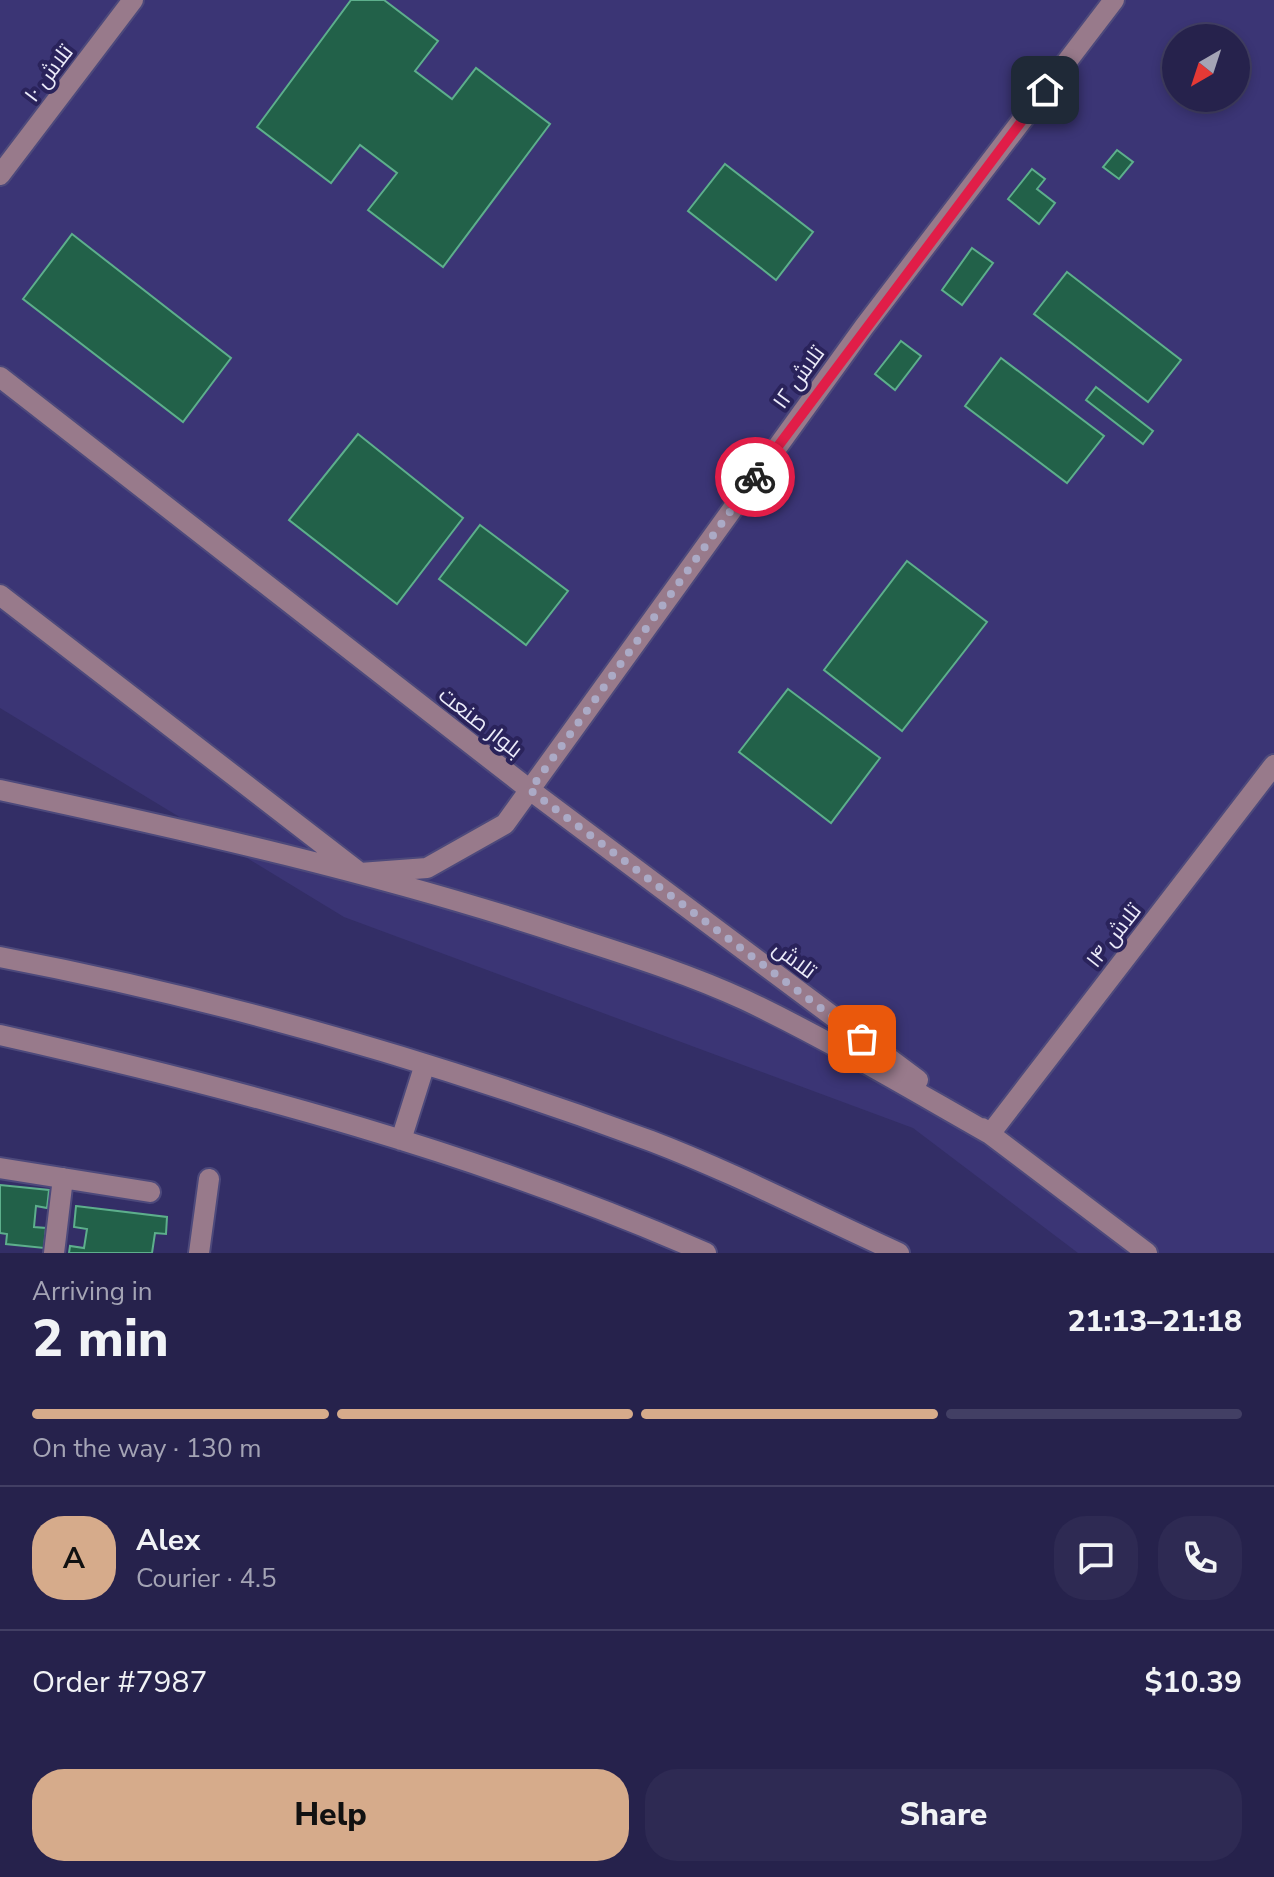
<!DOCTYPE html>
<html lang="en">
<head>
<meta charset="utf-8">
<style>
	:root { --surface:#26224c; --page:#2e2a53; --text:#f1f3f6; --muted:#a4a4b5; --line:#423f64; --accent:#d6ab8b }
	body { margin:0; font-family:"Nunito Sans",Cairo,sans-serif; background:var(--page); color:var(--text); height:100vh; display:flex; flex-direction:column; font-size:30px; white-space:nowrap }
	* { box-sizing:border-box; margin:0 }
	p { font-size:26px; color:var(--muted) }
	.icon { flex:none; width:44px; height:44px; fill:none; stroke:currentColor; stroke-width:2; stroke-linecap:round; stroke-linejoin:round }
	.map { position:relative; height:1253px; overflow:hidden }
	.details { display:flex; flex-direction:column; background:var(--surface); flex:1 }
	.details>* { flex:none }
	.needle { width:52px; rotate:219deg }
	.fabs { position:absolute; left:1162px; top:24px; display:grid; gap:16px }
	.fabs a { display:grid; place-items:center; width:88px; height:88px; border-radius:50%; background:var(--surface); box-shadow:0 4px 12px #0003,0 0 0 2px var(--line); font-size:40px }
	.pin { position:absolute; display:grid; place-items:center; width:68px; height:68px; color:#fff; margin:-34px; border-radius:16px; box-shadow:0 4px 12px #0006 }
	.courier { position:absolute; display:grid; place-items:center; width:80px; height:80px; margin:-40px; border:6px solid #e11d48; border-radius:50%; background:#fff; color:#222; box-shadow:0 2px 10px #0007 }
	.head em { font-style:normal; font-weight:800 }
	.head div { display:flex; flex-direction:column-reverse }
	.head { display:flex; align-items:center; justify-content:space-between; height:136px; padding:0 32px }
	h1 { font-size:52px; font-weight:800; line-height:60px }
	.bar { display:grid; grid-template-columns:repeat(4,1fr); gap:12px 8px; align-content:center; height:96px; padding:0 32px }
	.bar i { height:10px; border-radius:6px; background:var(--line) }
	.bar .current { background:var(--accent) }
	.bar p { grid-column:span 4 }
	.line { display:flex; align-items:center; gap:20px; padding:0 32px; border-top:2px solid var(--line) }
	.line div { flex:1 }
	.round { display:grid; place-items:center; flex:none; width:84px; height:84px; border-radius:32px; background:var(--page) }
	.primary-button { display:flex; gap:16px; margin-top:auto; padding:16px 32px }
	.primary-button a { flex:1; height:92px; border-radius:32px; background:var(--accent); color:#111; font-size:32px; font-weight:800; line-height:92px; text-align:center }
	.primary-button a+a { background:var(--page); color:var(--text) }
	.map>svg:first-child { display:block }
	.built { fill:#3b3575; fill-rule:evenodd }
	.building { fill:#226149; stroke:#5daf8c; stroke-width:2 }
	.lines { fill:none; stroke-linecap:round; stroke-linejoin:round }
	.minor-casing { stroke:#4d497b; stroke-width:24 }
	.minor { stroke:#987a8b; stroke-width:20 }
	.done { stroke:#abaac6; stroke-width:8; stroke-dasharray:0 14.4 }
	.route { stroke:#e11d48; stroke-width:10 }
	.labels { text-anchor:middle; stroke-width:8; stroke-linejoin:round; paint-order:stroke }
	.street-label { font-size:22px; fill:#ececfa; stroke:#2a235b }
</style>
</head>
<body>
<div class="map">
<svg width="1274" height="1253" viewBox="0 0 1274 1253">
	<rect width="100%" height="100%" fill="#332e66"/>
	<path class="built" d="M0,0H1274V1253H1078L913,1128L344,917L0,708ZM1176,38H1236V98H1176Z"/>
	<path class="building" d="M351,0H384L438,41L415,71L452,99L476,68L550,124L443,267L368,210L397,173L360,145L331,183L257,127Z
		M1117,150L1133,162L1119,179L1103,167Z
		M725,164L813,232L776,280L688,211Z
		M1032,169L1045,179L1037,189L1055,203L1039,224L1008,199Z
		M72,234L231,358L183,422L23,299Z
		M972,248L993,263L962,305L942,290Z
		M1067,272L1181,360L1148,402L1034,314Z
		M901,341L921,356L895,390L875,374Z
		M1001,358L1104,436L1067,483L965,406Z
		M1096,387L1153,431L1143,444L1086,400Z
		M358,434L463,518L397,604L289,520Z
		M480,525L568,591L526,645L439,579Z
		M907,561L987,622L902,731L824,670Z
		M788,689L880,758L831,823L739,752Z
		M0,1185L49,1190L47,1208L36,1206L34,1227L46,1228L44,1248L6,1244L7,1234L0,1233Z
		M76,1206L167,1217L166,1234L155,1233L152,1253H69L70,1246L84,1248L87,1229L74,1227Z"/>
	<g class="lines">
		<defs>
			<path id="minor" d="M0,175L133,0
				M0,377L530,790L918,1080
				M0,595L360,873L427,868L505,824L864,327L1114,0
				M0,790C191,831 383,874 569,936C628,955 689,974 745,1000C829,1040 909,1088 990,1134L1274,765
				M0,957C221,999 440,1063 651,1141C735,1173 817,1216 899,1253
				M0,1035C240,1089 480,1153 706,1253
				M982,1128L1147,1253
				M401,1140L425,1064
				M0,1168L150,1192
				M54,1253L63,1178
				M199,1253L209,1179"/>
		</defs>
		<use href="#minor" class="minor-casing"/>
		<use href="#minor" class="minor"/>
	</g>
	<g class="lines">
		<path class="done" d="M755,477L530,790L862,1039"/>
		<path class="route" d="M755,477L1045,90"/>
	</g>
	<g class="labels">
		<g class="street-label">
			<text transform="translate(48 73) rotate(-53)" y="8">تلاش ۱۰</text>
			<text transform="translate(798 377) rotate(-54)" y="8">تلاش ۱۲</text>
			<text transform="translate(481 722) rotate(38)" y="8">بلوار صنعت</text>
			<text transform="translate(1113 935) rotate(-52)" y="8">تلاش ۱۴</text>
			<text transform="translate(795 959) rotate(37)" y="8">تلاش</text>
		</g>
	</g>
</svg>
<div class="fabs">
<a><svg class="needle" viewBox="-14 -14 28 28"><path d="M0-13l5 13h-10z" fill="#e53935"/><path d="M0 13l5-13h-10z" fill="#a4a4b5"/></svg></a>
</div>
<div class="pin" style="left:862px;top:1039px;background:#ea580c"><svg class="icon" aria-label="bag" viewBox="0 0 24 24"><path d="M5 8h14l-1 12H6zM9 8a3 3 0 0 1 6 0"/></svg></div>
<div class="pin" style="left:1045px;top:90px;background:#1f2937"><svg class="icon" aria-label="home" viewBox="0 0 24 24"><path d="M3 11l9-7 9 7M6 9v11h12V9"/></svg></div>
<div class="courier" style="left:755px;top:477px"><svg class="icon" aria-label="bike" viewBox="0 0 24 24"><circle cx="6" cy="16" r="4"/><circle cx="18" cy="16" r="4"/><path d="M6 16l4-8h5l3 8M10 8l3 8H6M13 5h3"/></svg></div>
</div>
<section class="details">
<div class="head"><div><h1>2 min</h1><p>Arriving in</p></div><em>21:13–21:18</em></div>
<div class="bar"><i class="current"></i><i class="current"></i><i class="current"></i><i></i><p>On the way · 130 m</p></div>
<div class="line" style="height:144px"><b class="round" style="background:var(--accent);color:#111">A</b><div><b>Alex</b><p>Courier · 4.5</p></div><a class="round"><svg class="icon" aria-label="chat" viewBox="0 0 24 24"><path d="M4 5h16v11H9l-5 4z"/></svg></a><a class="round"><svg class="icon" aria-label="phone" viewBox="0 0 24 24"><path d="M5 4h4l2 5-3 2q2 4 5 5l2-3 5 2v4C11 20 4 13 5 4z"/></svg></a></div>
<div class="line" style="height:104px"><div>Order #7987</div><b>$10.39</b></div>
<div class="primary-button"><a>Help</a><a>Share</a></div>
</section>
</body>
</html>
